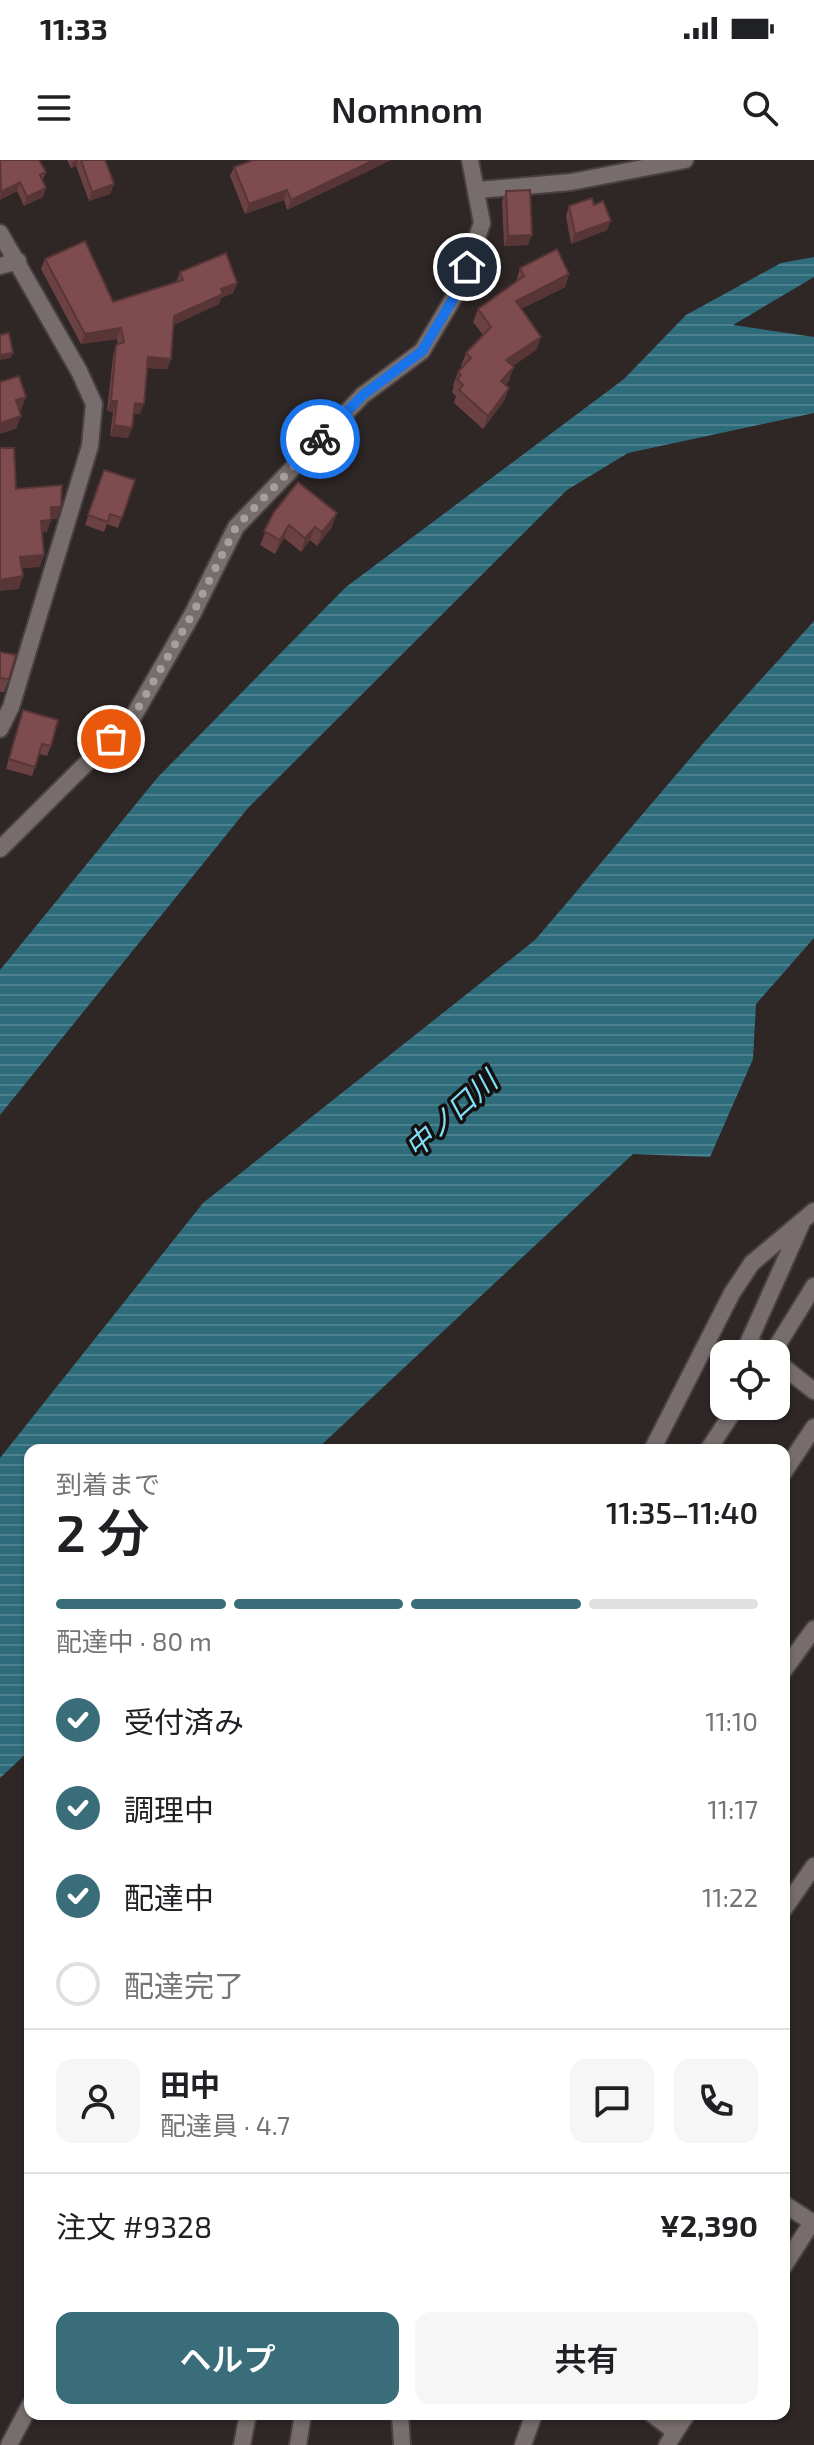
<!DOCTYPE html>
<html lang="ja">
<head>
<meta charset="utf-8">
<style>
	:root { --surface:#fff; --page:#f6f6f6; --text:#202124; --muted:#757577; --line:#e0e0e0; --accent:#396d7a }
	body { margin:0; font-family:"Exo 2","Noto Sans JP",sans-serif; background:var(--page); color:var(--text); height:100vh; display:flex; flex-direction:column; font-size:30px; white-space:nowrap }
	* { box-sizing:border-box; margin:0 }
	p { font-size:26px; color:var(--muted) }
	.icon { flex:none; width:44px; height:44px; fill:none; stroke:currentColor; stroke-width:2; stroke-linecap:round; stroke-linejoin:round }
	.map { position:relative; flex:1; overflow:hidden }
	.side { position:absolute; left:24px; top:1284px; width:766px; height:976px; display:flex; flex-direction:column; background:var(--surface); border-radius:16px; box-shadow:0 2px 6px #0004 }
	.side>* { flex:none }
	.controls { position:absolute; left:710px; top:1180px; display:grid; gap:16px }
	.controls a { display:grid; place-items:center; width:80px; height:80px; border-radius:16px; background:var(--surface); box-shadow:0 2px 6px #0004; font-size:40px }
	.pin { position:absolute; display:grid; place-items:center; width:68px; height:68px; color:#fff; margin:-34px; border:4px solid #fff; border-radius:50%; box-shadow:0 2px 8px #0007 }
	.courier { position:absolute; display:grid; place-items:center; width:80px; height:80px; margin:-40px; border:6px solid #1a73e8; border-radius:50%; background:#fff; color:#222; box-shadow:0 2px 10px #0007 }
	.headline em { font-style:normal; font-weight:600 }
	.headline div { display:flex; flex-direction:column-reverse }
	.headline { display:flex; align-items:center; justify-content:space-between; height:136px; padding:0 32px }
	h1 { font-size:52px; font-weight:600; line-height:60px }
	.bar { display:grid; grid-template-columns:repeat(4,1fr); gap:12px 8px; align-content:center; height:96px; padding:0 32px }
	.bar i { height:10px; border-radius:6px; background:var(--line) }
	.bar .selected { background:var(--accent) }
	.bar p { grid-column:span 4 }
	.line { display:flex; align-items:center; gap:20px; padding:0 32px; border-top:2px solid var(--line) }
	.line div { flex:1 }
	.round { display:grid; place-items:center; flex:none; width:84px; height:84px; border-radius:16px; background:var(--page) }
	ol { padding:0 32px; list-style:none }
	li { display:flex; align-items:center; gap:24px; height:88px }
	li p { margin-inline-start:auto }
	li .icon { padding:8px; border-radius:50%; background:var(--accent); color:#fff; stroke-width:4 }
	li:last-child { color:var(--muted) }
	li i { width:44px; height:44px; border:4px solid var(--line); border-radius:50% }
	.cta { display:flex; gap:16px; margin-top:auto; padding:16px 32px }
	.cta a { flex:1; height:92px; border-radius:16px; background:var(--accent); color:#fff; font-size:32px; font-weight:600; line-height:92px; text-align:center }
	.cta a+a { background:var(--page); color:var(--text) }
	.status { display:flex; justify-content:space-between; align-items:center; height:56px; padding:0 40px; background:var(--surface); direction:ltr }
	.status svg { height:22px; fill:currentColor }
	header { display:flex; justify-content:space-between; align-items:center; height:104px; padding:0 32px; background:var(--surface); font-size:36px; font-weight:600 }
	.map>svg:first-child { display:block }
	.water { fill:url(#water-rules) }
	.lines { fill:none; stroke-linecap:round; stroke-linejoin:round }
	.street-casing { stroke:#494141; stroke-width:20 }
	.street { stroke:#776d6d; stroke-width:16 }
	.wall { fill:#6c4143 }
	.shaded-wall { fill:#583537 }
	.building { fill:#7e4c4e; stroke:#583537; stroke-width:2 }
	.done { stroke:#a69f9f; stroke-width:8; stroke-dasharray:0 14.4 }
	.route { stroke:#1a73e8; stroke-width:10 }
	.labels { text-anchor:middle; stroke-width:7; stroke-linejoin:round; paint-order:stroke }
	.water-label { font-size:28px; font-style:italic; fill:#80e0f9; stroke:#141010 }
</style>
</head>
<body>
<div class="status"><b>11:33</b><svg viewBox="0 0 49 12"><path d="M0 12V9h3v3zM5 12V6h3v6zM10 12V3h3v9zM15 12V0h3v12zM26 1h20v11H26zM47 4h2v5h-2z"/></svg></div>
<header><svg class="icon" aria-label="menu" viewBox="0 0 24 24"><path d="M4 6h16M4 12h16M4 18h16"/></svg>Nomnom<svg class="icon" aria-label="search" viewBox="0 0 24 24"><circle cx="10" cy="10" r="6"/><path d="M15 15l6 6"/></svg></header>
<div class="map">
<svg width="814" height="2285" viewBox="0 0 814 2285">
	<defs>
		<pattern id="water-rules" width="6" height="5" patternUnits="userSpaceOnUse" patternTransform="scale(2)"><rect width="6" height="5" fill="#2f6c7b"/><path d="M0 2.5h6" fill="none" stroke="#4d818d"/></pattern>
	</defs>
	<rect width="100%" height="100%" fill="#2f2626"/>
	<path class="water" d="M814,97V117L733,165L814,177V253L628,293L567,330L248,648L0,955V810L158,617L346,427L624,219L686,155L781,103Z
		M814,461V778L756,844L753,899L710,997L633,994L316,1290H30V1590L0,1618V1298L203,1043L535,780L705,581Z"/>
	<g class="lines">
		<defs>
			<path id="street" d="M478,30L571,22L685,0
				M0,73L79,211L94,244L90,286L11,547L0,569
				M0,106L18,101
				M0,689L133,557L193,453L236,367L363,235L422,191L459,129L482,63L470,0
				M766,1194L749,1181L801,1065
				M772,1194L814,1126
				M776,1201L814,1231
				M652,1290L732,1133L752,1103L814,1051
				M708,1290L737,1246
				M784,1312L814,1267
				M784,1510L814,1469
				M784,1749L814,1706
				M784,2044L812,2062L784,2106
				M400,2254L402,2285
				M652,2254L675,2272
				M9,2285L30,2245
				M242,2285L248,2254
				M298,2285L303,2254
				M523,2285L534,2254
				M667,2285L687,2254"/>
		</defs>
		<use href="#street" class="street-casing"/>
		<use href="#street" class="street"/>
	</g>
	<path class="wall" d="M0,0L46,12L42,21L46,28L43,37L24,46L17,31L0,40Z
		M67,0H105L114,24L110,34L89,41L76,6L71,8Z
		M253,0H391L287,50L284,40L245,54L230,16L234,7Z
		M506,31L528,85L504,86L502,41Z
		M594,45L607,70L571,84L566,56L569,46Z
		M45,99L113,142L176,123L180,112L237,123L233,133L221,138L219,144L173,165L171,199L167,209L147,208L140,254H134L128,278L110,276L113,252L107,251L113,196L116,185H118L117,179L81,184L41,109Z
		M520,108L569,114L565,127L521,149L541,177L536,190L512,206L509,221L505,225L509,228L504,241L483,269L454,243L456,236L452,232L454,226L453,225L458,212L462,207L461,206L466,193L483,175L473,162L478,149L516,122Z
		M104,310L135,320L118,368L107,364L104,372L85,365Z
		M274,352L332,367L317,386L310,380L301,392L284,378L275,394L260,385Z
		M0,492L9,519L4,532H0Z
		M23,550L51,586L47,596L39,594L32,616L6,609Z"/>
	<path class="shaded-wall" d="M74,0H78L76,6L71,8Z
		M374,0H391L287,50L291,40Z
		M20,22L17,31L0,40L1,32Z
		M114,24L110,34L89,41L92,32Z
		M46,28L43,37L24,46L27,37Z
		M287,30L284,40L245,54L249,44Z
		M611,61L607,70L571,84L575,74Z
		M532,75L528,85L504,86L508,76Z
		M569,114L565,127L511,154L516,141Z
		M237,123L233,133L221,138L219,144L170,167L174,156L221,129Z
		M121,168L117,179L81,184L85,174Z
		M541,177L536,190L502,214L506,200Z
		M13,193L11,198L0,200V195Z
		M148,197L171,199L167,209L144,208Z
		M514,207L509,221L496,234L501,221Z
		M509,228L504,241L483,269L488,256Z
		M26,237L21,250L11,253L16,240Z
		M111,241H117L113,252L107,251Z
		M135,243L144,244L140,254H131Z
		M21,256L16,269L0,274V263Z
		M114,265L132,268L128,278L110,276Z
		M51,347H61L57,359H46Z
		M337,353L332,367L317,386L322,372Z
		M51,360L47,372L36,373L41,361Z
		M289,365L284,378L275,394L280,380Z
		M315,367L310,380L301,392L305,378Z
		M44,395L40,407L16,409L20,397Z
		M23,416L19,429L0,431V420Z"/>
	<path class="building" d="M0,0H39L46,12L40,15L46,28L27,37L20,22L1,32Z
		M81,0H105L114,24L92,32Z
		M253,0H374L291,40L287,30L249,44L234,7Z
		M530,30L532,75L508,76L506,31Z
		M592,38L594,45L603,41L611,61L575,74L569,46Z
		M85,81L113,142L183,120L180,112L226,93L237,123L221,129L223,134L174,156L171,199L148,197L144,244L135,243L132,268L114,265L117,241H111L116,185L124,182L121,168L85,174L45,99Z
		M557,89L569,114L516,141L541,177L506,200L514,207L501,221L509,228L488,256L459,230L463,225L457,219L461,215L458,212L471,198L466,193L491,167L478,149L524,116L520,108Z
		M9,173L13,193L0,195V175Z
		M19,216L26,237L16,240L21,256L0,263V222Z
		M0,288H14L16,329L62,325L61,347H51V360L41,361L44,395L20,397L23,416L0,420Z
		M104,310L135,320L122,358L110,354L108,362L88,355Z
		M298,322L337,353L322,372L315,367L305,378L289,365L280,380L264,371L274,352Z
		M0,492L16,495L9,519L0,518Z
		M23,550L58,560L51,586L42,584L35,607L9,599Z"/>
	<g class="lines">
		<path class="done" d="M111,579L133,557L193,453L236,367L320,279"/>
		<path class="route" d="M320,279L363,235L422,191L459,129L467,107"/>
	</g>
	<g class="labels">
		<g class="water-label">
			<text transform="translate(451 954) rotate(-42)" y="10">中ノ口川</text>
		</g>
	</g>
</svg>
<div class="controls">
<a><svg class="icon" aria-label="locate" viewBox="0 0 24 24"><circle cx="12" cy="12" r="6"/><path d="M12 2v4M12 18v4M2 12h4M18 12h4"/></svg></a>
</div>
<div class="pin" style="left:111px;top:579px;background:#ea580c"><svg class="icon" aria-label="bag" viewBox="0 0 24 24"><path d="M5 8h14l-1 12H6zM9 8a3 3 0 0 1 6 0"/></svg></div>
<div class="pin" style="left:467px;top:107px;background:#1f2937"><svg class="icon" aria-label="home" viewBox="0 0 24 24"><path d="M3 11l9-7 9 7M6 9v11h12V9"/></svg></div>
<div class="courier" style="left:320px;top:279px"><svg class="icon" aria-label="bike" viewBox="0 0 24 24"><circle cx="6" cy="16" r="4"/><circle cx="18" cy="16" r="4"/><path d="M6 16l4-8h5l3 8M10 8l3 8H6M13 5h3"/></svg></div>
<section class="side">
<div class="headline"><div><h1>2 分</h1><p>到着まで</p></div><em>11:35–11:40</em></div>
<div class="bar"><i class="selected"></i><i class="selected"></i><i class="selected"></i><i></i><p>配達中 · 80 m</p></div>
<ol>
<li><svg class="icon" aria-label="check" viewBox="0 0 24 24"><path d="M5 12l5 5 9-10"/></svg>受付済み<p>11:10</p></li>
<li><svg class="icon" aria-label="check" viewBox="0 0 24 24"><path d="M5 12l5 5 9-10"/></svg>調理中<p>11:17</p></li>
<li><svg class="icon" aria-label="check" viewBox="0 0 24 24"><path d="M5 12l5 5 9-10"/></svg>配達中<p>11:22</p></li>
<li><i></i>配達完了</li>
</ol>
<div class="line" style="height:144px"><a class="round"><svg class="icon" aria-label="person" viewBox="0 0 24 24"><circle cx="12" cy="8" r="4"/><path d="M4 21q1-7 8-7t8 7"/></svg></a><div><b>田中</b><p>配達員 · 4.7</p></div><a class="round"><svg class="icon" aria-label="chat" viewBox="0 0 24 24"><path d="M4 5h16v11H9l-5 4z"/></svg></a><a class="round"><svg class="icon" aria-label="phone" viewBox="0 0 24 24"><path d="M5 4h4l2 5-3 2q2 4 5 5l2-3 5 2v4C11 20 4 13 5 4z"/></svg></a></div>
<div class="line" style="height:104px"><div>注文 #9328</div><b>¥2,390</b></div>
<div class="cta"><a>ヘルプ</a><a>共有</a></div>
</section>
</div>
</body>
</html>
